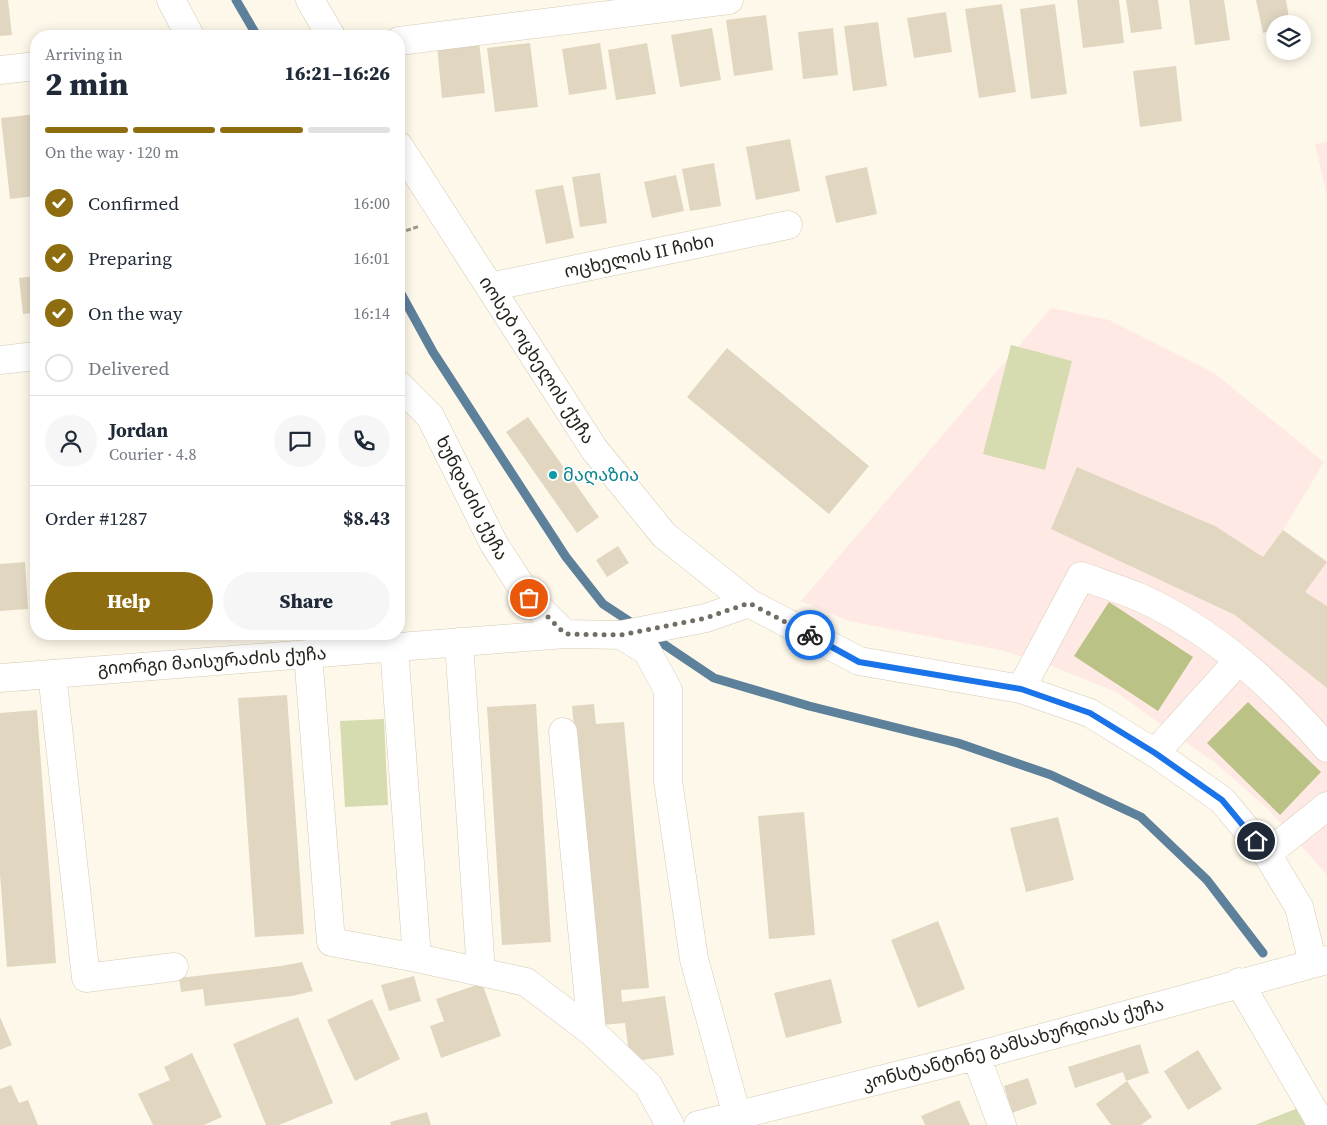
<!DOCTYPE html>
<html lang="en">
<head>
<meta charset="utf-8">
<style>
	:root { --surface:#fff; --page:#f6f6f7; --text:#1f2937; --muted:#747a83; --line:#e0e1e3; --accent:#8d6d10 }
	body { margin:0; font-family:"Source Serif 4","Noto Sans Georgian",serif; background:var(--page); color:var(--text); height:100vh; display:flex; flex-direction:column; font-size:19px; white-space:nowrap }
	* { box-sizing:border-box; margin:0 }
	p { font-size:16px; color:var(--muted) }
	.icon { flex:none; width:28px; height:28px; fill:none; stroke:currentColor; stroke-width:2; stroke-linecap:round; stroke-linejoin:round }
	.map { position:relative; flex:1; overflow:hidden }
	.panel { position:absolute; left:30px; top:30px; width:375px; height:610px; display:flex; flex-direction:column; background:var(--surface); border-radius:20px; box-shadow:0 2px 12px #0003 }
	.panel>* { flex:none }
	.controls { position:absolute; left:1266px; top:15px; display:grid; gap:10px }
	.controls a { display:grid; place-items:center; width:45px; height:45px; border-radius:50%; background:var(--surface); box-shadow:0 2px 12px #0003; font-size:25px }
	.pin { position:absolute; display:grid; place-items:center; width:42px; height:42px; color:#fff; margin:-21px; border:2px solid #fff; border-radius:50%; box-shadow:0 1px 5px #0007 }
	.courier { position:absolute; display:grid; place-items:center; width:50px; height:50px; margin:-25px; border:4px solid #1a73e8; border-radius:50%; background:#fff; color:#222; box-shadow:0 1px 6px #0007 }
	.overview em { font-style:normal; font-weight:800 }
	.overview div { display:flex; flex-direction:column-reverse }
	.overview { display:flex; align-items:center; justify-content:space-between; height:85px; padding:0 15px }
	h1 { font-size:32px; font-weight:800; line-height:38px }
	.bar { display:grid; grid-template-columns:repeat(4,1fr); gap:8px 5px; align-content:center; height:60px; padding:0 15px }
	.bar i { height:6px; border-radius:4px; background:var(--line) }
	.bar .current { background:var(--accent) }
	.bar p { grid-column:span 4 }
	.line { display:flex; align-items:center; gap:12px; padding:0 15px; border-top:1px solid var(--line) }
	.line div { flex:1 }
	.round { display:grid; place-items:center; flex:none; width:52px; height:52px; border-radius:26px; background:var(--page) }
	ol { padding:0 15px; list-style:none }
	li { display:flex; align-items:center; gap:15px; height:55px }
	li p { margin-inline-start:auto }
	li .icon { padding:5px; border-radius:50%; background:var(--accent); color:#fff; stroke-width:4 }
	li:last-child { color:var(--muted) }
	li i { width:28px; height:28px; border:2px solid var(--line); border-radius:50% }
	.primary-button { display:flex; gap:10px; margin-top:auto; padding:10px 15px }
	.primary-button a { flex:1; height:58px; border-radius:30px; background:var(--accent); color:#fff; font-size:20px; font-weight:800; line-height:58px; text-align:center }
	.primary-button a+a { background:var(--page); color:var(--text) }
	.map>svg:first-child { display:block }
	.medical { fill:#fee9e4 }
	.green { fill:#d6dcaf }
	.forest { fill:#bbc285 }
	.lines { fill:none; stroke-linecap:round; stroke-linejoin:round }
	.stream { stroke:#5d809b; stroke-width:9 }
	.building { fill:#e1d7c1 }
	.minor-casing { stroke:#d3cab4; stroke-width:29 }
	.path { stroke:#9b978b; stroke-width:3; stroke-dasharray:5 2.5; stroke-linecap:butt }
	.minor { stroke:#fff; stroke-width:28 }
	.done { stroke:#726e64; stroke-width:5; stroke-dasharray:0 9 }
	.route { stroke:#1a73e8; stroke-width:6 }
	.culture-dot { fill:#0f9aa8; stroke:#fff; stroke-width:2 }
	.labels { text-anchor:middle; stroke-width:4; stroke-linejoin:round; paint-order:stroke }
	.street-label { font-size:18px; fill:#27241c; stroke:#fff }
	.culture-label { font-size:18px; fill:#0d838f; stroke:#fff; text-anchor:start }
</style>
</head>
<body>
<div class="map">
<svg width="1327" height="1125" viewBox="0 0 1327 1125">
	<rect width="100%" height="100%" fill="#fef8ea"/>
	<path class="medical" d="M1327,142V196L1315,144Z
		M1051,308L1109,320L1214,373L1324,462L1283,530L1327,561V875L1268,809L1218,765L1116,692L1052,666L1000,650L849,621L801,601Z"/>
	<path class="green" d="M1011,345L1072,361L1045,470L983,454Z
		M384,719L388,805L345,807L340,721Z
		M1316,1101L1327,1125H1255Z"/>
	<path class="forest" d="M1109,602L1193,657L1158,711L1074,656Z
		M1248,702L1321,772L1280,815L1207,743Z"/>
	<g class="lines">
		<path class="stream" d="M236,0L257,36
			M399,290L433,352L566,557L603,604L635,625
			M650,635L714,678L809,706L958,743L1051,775L1141,817L1207,880L1263,953"/>
	</g>
	<path class="building" d="M0,0H8L12,35L0,36Z
		M1077,0H1119L1124,43L1083,48Z
		M1126,0H1158L1162,29L1131,33Z
		M1189,0H1224L1230,40L1195,45Z
		M1256,0H1286L1290,24H1275V30L1263,33Z
		M1002,4L1016,92L979,98L965,9Z
		M1055,4L1067,94L1031,99L1020,9Z
		M946,12L952,52L914,58L907,18Z
		M766,15L773,70L734,76L726,20Z
		M878,22L887,86L853,91L844,26Z
		M712,28L721,80L680,87L671,35Z
		M833,28L838,75L803,79L798,32Z
		M479,42L485,93L442,98L437,46Z
		M530,43L538,107L495,112L487,48Z
		M600,43L607,89L569,95L562,49Z
		M647,43L656,94L616,100L608,50Z
		M1176,66L1182,121L1140,127L1133,71Z
		M36,114V196L10,199L1,118Z
		M790,139L800,191L756,200L746,147Z
		M714,163L721,206L690,211L682,169Z
		M867,167L877,214L836,223L825,176Z
		M600,173L607,223L580,227L572,177Z
		M676,175L684,211L652,218L644,182Z
		M563,185L574,238L546,244L535,190Z
		M36,276V313L23,314L19,278Z
		M727,348L869,466L829,514L687,397Z
		M36,403V447H35L30,404Z
		M528,417L599,517L577,533L506,432Z
		M1077,467L1215,526L1263,557L1283,530L1327,562L1305,592L1327,606V688L1235,615L1051,529Z
		M618,546L629,563L607,577L596,560Z
		M25,562L28,609L0,611V564Z
		M287,695L304,934L255,937L238,698Z
		M536,704L551,942L502,945L487,707Z
		M594,704L596,724L624,722L649,988L621,990L622,1002L665,996L674,1055L630,1062L625,1023L602,1025L572,706Z
		M37,710L56,963L7,967L0,874V713Z
		M804,812L815,935L769,939L758,816Z
		M1058,817L1074,880L1026,892L1010,828Z
		M938,921L965,989L918,1008L891,940Z
		M302,962L313,991L292,996L205,1006L203,989L181,992L179,978L281,966Z
		M414,976L421,1001L389,1011L381,985Z
		M831,979L842,1023L786,1038L774,993Z
		M482,983L501,1036L441,1058L430,1026L444,1021L436,999Z
		M372,999L400,1059L355,1081L327,1020Z
		M0,1017L12,1045L0,1050Z
		M298,1017L333,1103L279,1125H266L233,1044Z
		M1140,1044L1149,1073L1126,1081L1123,1072L1075,1088L1068,1067Z
		M1198,1050L1222,1089L1188,1110L1164,1071Z
		M192,1053L222,1117L204,1125H153L138,1094L170,1080L164,1067Z
		M1028,1078L1037,1104L1012,1113L1004,1086Z
		M1127,1081L1152,1117L1141,1125H1111L1096,1104Z
		M11,1085L19,1103L28,1100L38,1125H0V1089Z
		M959,1100L970,1125H925L921,1116Z
		M427,1112L431,1125H391L390,1122Z"/>
	<g class="lines">
		<defs>
			<path id="minor" d="M171,0L190,36
				M310,0L331,36
				M399,41L729,0
				M0,70L36,66
				M399,146L594,449L664,535L749,603L859,661L1021,689L1090,713L1155,753L1222,800L1267,854L1299,907L1313,963
				M490,287L788,225
				M0,360L36,356
				M399,385L430,416L494,544L529,598L565,634
				M621,635L647,651L668,690V781L694,959L737,1116
				M459,642L481,972
				M394,647L417,958L526,982L592,1032L648,1085L670,1125
				M308,654L331,942L417,958
				M52,674L86,978L174,967
				M0,678L565,634L621,635L706,618L749,603
				M1021,689L1081,576C1100,583 1120,589 1139,597C1213,630 1274,686 1327,748
				M563,732L592,1032
				M1155,753L1239,660
				M1267,854L1327,806
				M1239,982L1322,1125
				M976,1056L1002,1125
				M698,1125L976,1056L1327,960"/>
		</defs>
		<use href="#minor" class="minor-casing"/>
		<path class="path" d="M399,233L420,226"/>
		<use href="#minor" class="minor"/>
	</g>
	<g class="lines">
		<path class="done" d="M529,598L565,634L621,635L706,618L749,603L810,635"/>
		<path class="route" d="M810,635L859,662L1021,689L1090,713L1155,753L1222,800L1256,841"/>
	</g>
	<circle class="culture-dot" cx="553" cy="475" r="5"/>
	<g class="labels">
		<g class="street-label">
			<text transform="translate(639 256) rotate(-12)" y="6">ოცხელის II ჩიხი</text>
			<text transform="translate(537 360) rotate(57)" y="6">იოსებ ოცხელის ქუჩა</text>
			<text transform="translate(472 498) rotate(63)" y="6">ხუნდაძის ქუჩა</text>
			<text transform="translate(212 661) rotate(-4)" y="6">გიორგი მაისურაძის ქუჩა</text>
			<text transform="translate(1013 1044) rotate(-15)" y="6">კონსტანტინე გამსახურდიას ქუჩა</text>
		</g>
		<g class="culture-label">
			<text x="563" y="481">მაღაზია</text>
		</g>
	</g>
</svg>
<div class="controls">
<a><svg class="icon" aria-label="layers" viewBox="0 0 24 24"><path d="M12 4l9 5-9 5-9-5zM3 14l9 5 9-5"/></svg></a>
</div>
<div class="pin" style="left:529px;top:598px;background:#ea580c"><svg class="icon" aria-label="bag" viewBox="0 0 24 24"><path d="M5 8h14l-1 12H6zM9 8a3 3 0 0 1 6 0"/></svg></div>
<div class="pin" style="left:1256px;top:841px;background:#1f2937"><svg class="icon" aria-label="home" viewBox="0 0 24 24"><path d="M3 11l9-7 9 7M6 9v11h12V9"/></svg></div>
<div class="courier" style="left:810px;top:635px"><svg class="icon" aria-label="bike" viewBox="0 0 24 24"><circle cx="6" cy="16" r="4"/><circle cx="18" cy="16" r="4"/><path d="M6 16l4-8h5l3 8M10 8l3 8H6M13 5h3"/></svg></div>
<section class="panel">
<div class="overview"><div><h1>2 min</h1><p>Arriving in</p></div><em>16:21–16:26</em></div>
<div class="bar"><i class="current"></i><i class="current"></i><i class="current"></i><i></i><p>On the way · 120 m</p></div>
<ol>
<li><svg class="icon" aria-label="check" viewBox="0 0 24 24"><path d="M5 12l5 5 9-10"/></svg>Confirmed<p>16:00</p></li>
<li><svg class="icon" aria-label="check" viewBox="0 0 24 24"><path d="M5 12l5 5 9-10"/></svg>Preparing<p>16:01</p></li>
<li><svg class="icon" aria-label="check" viewBox="0 0 24 24"><path d="M5 12l5 5 9-10"/></svg>On the way<p>16:14</p></li>
<li><i></i>Delivered</li>
</ol>
<div class="line" style="height:90px"><a class="round"><svg class="icon" aria-label="person" viewBox="0 0 24 24"><circle cx="12" cy="8" r="4"/><path d="M4 21q1-7 8-7t8 7"/></svg></a><div><b>Jordan</b><p>Courier · 4.8</p></div><a class="round"><svg class="icon" aria-label="chat" viewBox="0 0 24 24"><path d="M4 5h16v11H9l-5 4z"/></svg></a><a class="round"><svg class="icon" aria-label="phone" viewBox="0 0 24 24"><path d="M5 4h4l2 5-3 2q2 4 5 5l2-3 5 2v4C11 20 4 13 5 4z"/></svg></a></div>
<div class="line" style="height:65px"><div>Order #1287</div><b>$8.43</b></div>
<div class="primary-button"><a>Help</a><a>Share</a></div>
</section>
</div>
</body>
</html>
